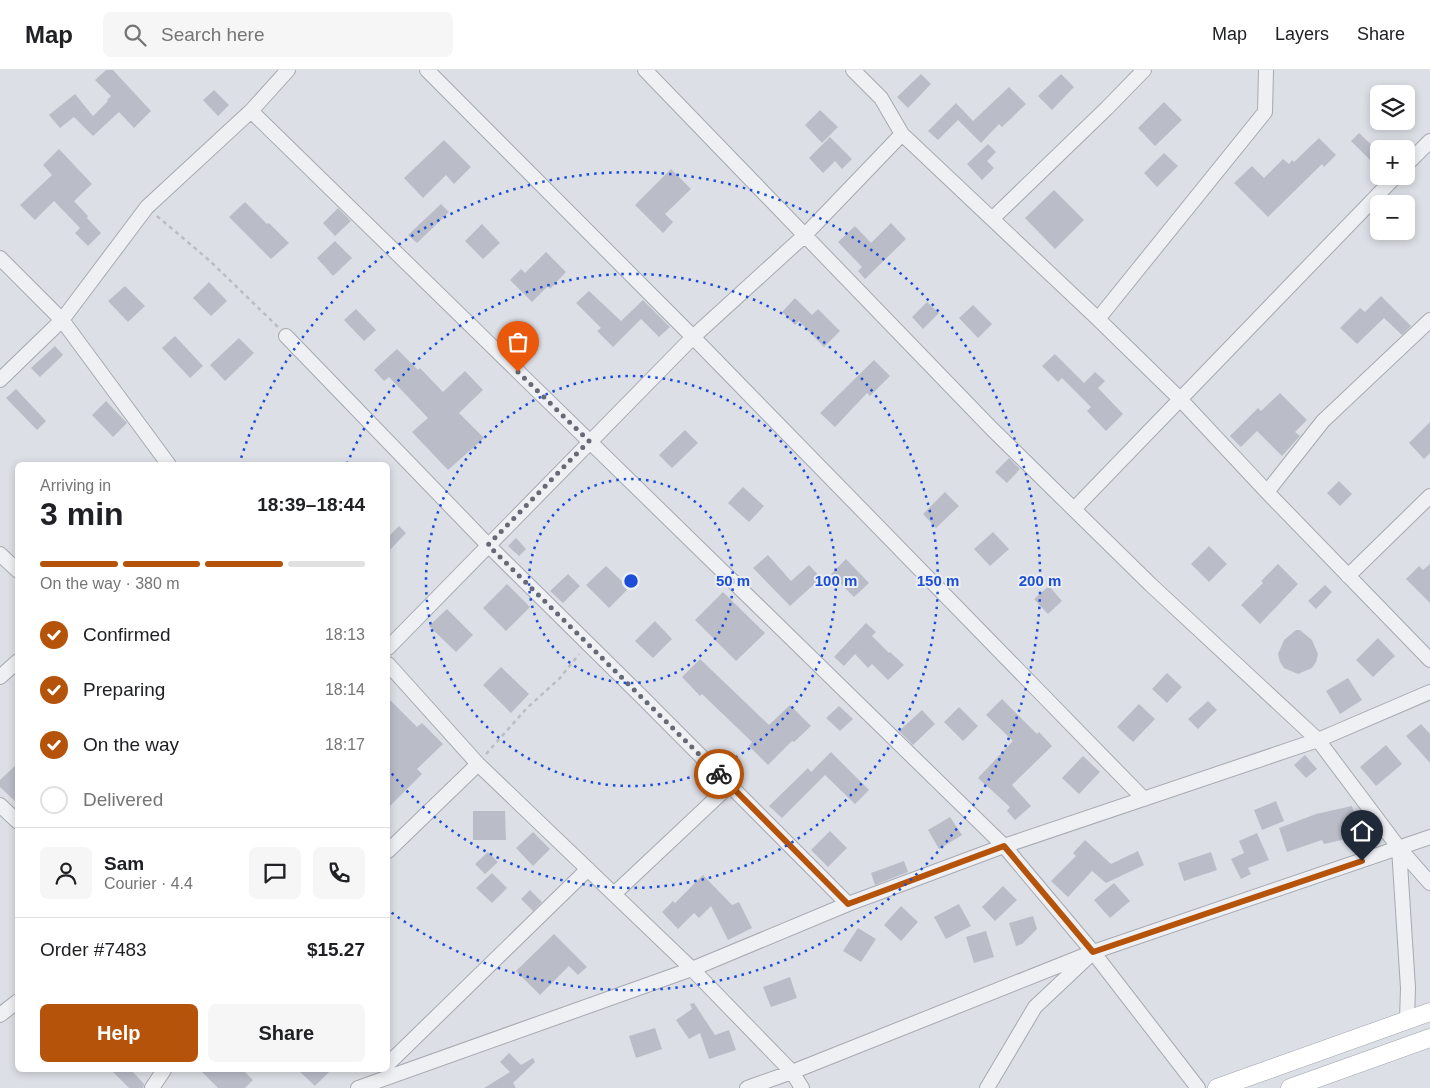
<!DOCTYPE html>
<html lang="en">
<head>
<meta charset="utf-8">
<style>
	:root { --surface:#fff; --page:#f6f6f6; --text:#202124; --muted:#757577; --line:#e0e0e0; --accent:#b45309 }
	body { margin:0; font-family:Helvetica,sans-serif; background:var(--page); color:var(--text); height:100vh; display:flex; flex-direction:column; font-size:19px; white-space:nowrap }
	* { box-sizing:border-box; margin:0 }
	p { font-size:16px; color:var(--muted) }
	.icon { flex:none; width:28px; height:28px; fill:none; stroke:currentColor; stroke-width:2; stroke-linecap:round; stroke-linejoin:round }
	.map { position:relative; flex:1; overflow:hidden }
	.drawer { position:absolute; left:15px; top:392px; width:375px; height:610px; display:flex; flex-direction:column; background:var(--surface); border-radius:8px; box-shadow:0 2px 8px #0003 }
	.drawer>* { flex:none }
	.fabs { position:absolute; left:1370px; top:15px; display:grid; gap:10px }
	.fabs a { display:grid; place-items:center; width:45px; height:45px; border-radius:8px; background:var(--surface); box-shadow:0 2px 8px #0003; font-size:25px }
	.pin { position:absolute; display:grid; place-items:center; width:42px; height:42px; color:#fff; margin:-51px -21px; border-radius:50% 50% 50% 0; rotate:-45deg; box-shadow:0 0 5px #0007 }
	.pin .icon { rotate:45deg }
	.courier { position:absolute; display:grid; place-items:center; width:50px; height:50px; margin:-25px; border:4px solid #b45309; border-radius:50%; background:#fff; color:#222; box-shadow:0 1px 6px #0007 }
	.summary em { font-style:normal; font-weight:600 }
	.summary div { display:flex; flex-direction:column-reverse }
	.summary { display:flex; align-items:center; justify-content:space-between; height:85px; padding:0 25px }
	h1 { font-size:32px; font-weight:600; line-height:38px }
	.bar { display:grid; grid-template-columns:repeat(4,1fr); gap:8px 5px; align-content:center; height:60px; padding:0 25px }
	.bar i { height:6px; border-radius:4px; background:var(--line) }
	.bar .current { background:var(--accent) }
	.bar p { grid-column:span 4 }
	.line { display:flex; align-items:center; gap:12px; padding:0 25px; border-top:1px solid var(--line) }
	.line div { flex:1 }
	.round { display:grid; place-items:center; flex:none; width:52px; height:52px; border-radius:8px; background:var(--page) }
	ol { padding:0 25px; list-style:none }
	li { display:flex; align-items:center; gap:15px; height:55px }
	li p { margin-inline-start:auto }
	li .icon { padding:5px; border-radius:50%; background:var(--accent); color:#fff; stroke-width:4 }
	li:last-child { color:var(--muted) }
	li i { width:28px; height:28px; border:2px solid var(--line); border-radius:50% }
	.button { display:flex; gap:10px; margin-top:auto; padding:10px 25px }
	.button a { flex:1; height:58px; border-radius:8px; background:var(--accent); color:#fff; font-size:20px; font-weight:600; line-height:58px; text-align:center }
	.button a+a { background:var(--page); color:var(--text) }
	header { display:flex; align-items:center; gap:30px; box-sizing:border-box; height:70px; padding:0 25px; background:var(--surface); border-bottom:1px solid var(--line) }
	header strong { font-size:24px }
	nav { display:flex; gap:28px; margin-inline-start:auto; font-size:18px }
	.search { width:350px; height:45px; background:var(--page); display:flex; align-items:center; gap:12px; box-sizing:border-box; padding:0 18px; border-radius:8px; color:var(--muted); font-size:19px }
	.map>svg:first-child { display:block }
	.building { fill:#babdc8 }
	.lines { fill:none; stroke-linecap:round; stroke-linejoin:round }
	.minor-casing { stroke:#a6a9b2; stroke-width:16 }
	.major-casing { stroke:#9da2b0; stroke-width:19 }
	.path { stroke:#bbbdc4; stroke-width:2.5; stroke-dasharray:4 4; stroke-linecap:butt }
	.minor { stroke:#eff0f4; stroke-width:14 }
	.major { stroke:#fff; stroke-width:18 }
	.done { stroke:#666a76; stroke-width:5; stroke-dasharray:0 9 }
	.route { stroke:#b45309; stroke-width:6 }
	.ring { fill:none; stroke:#1d4ed8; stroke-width:2.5; stroke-dasharray:2.5 5 }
	.centre { fill:#1d4ed8; stroke:#ebeef3; stroke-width:2.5 }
	.ring-label { font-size:15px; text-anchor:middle; font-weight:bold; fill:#1d4ed8; stroke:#ebeef3; stroke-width:4; stroke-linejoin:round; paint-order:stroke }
</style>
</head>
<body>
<header>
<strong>Map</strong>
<div class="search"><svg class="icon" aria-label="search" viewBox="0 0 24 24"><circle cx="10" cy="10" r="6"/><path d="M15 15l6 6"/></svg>Search here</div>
<nav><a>Map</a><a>Layers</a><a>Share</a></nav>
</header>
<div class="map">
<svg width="1430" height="1018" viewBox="0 0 1430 1018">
	<rect width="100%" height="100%" fill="#dcdfe5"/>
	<path class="building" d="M106,0H113L151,41L134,58L119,42L93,66L74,47L60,58L49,45L75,24L93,46L108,31L107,30L111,26L95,10Z
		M921,4L931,14L908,38L897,27Z
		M1061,4L1074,17L1052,40L1038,26Z
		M1009,17L1026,34L1002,57L999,54L981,73L958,50L938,70L928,61L956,33L973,51Z
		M214,20L229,35L218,46L203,30Z
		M1164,32L1182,50L1155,76L1138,58Z
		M820,40L838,57L822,73L805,55Z
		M1359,63L1379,82V88L1373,93L1351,71Z
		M830,67L852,89L842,99L835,91L823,103L809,88Z
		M1319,68L1336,85L1324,97L1322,94L1268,147L1234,113L1252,96L1264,108L1283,89L1289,94L1292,90L1294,92Z
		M444,70L471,97L454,114L446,105L423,128L404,108Z
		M988,74L996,82L987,91L994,98L982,110L967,94Z
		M59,79L92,114L74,131L88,146L87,148L101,163L88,176L75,163L80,158L54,131L35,150L20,135L52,105L43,95Z
		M1164,83L1178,96L1157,117L1144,103Z
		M671,99L691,119L665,144L673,152L663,163L635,135Z
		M1054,120L1084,150L1055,179L1025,148Z
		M245,132L267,154L269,153L289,173L271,189L229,147Z
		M441,134L449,142L417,173L408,165Z
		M338,138L351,151L335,166L323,153Z
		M891,153L906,169L865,209L858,201L862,197L838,172L855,156L871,173Z
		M482,154L500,173L483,189L465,171Z
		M335,171L352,188L333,206L317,188Z
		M546,182L566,202L550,219L548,216L532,232L510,210L521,199L525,203Z
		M209,212L227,231L211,246L193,228Z
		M125,216L145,236L128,252L108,231Z
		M589,221L621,251L643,230L670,257L659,267L641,249L613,277L597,261L601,258L576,233Z
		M1381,226L1411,256L1402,265L1384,248L1357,274L1340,258L1360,238L1365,242Z
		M795,228L812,245L818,239L840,261L824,277L799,251L795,255L782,242Z
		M927,232L939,243L923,259L912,247Z
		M973,235L992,254L978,268L959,248Z
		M356,239L376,260L364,271L344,250Z
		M175,266L203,296L190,308L162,278Z
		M239,268L254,283L225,311L210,295Z
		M55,276L63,285L40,307L31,298Z
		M397,279L418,300L420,298L443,322L465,301L483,320L459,343L484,368L448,400L412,362L428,348L389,307L384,311L374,300Z
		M1055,284L1084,313L1095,302L1105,311L1098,318L1123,344L1106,361L1087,341L1091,337L1062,308L1058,312L1042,296Z
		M874,290L890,306L870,326L867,323L835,357L820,343Z
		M16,319L46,351L37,360L6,328Z
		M1280,323L1307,350L1295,362L1300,366L1282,386L1257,361L1241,377L1230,366L1258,338L1261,341Z
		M106,331L127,353L113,367L92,345Z
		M1430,352V383L1424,389L1409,373Z
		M685,360L698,373L672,398L659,385Z
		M1009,388L1020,399L1007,413L995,402Z
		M1339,411L1352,424L1340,436L1327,423Z
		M743,417L764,436L749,452L728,433Z
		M945,422L959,436L936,458L923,444Z
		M399,456L406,463L388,482V467Z
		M993,462L1009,479L990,496L974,479Z
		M516,468L526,479L519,486L508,476Z
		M1209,476L1227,494L1209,512L1191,494Z
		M768,485L791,511L809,495L821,508L790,536L753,498Z
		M846,489L869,513L854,527L831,504Z
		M1278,494L1298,514L1260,554L1241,535L1263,513L1261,511Z
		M1430,494V533L1406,509L1419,496L1423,500Z
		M606,496L629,518L609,538L586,515Z
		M568,504L580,516L563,533L550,521Z
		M507,514L530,537L506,561L483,538Z
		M1325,515L1332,522L1316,539L1308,531Z
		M1049,516L1062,531L1048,544L1034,529Z
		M723,522L765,563L736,591L695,550Z
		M447,539L473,565L456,582L429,556Z
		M655,551L672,569L653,588L635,571Z
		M866,553L876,562L872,566L889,583L890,582L904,595L888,610L872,594L868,598L855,584L844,596L834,587Z
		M1296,560H1300L1312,570L1318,584L1316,592L1312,598L1298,604L1284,598L1280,592L1278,584L1284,570Z
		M1378,568L1395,586L1373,607L1356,590Z
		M700,589L769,655L790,635L811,656L794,672L792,671L768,695L749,676L752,672L702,624L700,626L682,607Z
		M501,597L529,624L511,643L483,615Z
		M1167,603L1182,617L1167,633L1152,619Z
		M1348,608L1362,630L1340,644L1326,621Z
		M388,628L417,657L422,653L443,674L417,699L422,704L388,738Z
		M1002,629L1037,664L1039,662L1052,676L1012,715L1031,736L1015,750L1007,741L1010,737L978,708L1013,671L986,645Z
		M1208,631L1217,640L1198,659L1188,649Z
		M1139,634L1155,649L1133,672L1117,657Z
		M839,636L853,649L840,661L826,648Z
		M959,637L978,656L963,671L944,652Z
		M922,640L935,654L913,675L899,661Z
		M1421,654L1430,664V693L1406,666Z
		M1386,675L1402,694L1376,716L1360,697Z
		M831,682L869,720L855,734L825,705L782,748L769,736L808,698L811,702Z
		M1305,685L1317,699L1306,708L1294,695Z
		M1083,686L1100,702L1079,724L1062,708Z
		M18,693V734L0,717V710Z
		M1276,731L1284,751L1262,760L1254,740Z
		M1352,736L1359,766L1324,774L1322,770L1287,782L1279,758L1316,744Z
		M473,741H505L506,770H473Z
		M950,747L962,765L939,779L928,760Z
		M830,761L847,778L828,797L811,780Z
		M533,762L550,779L533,796L516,778Z
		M1257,763L1269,790L1248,798L1251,804L1241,809L1231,789L1244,783L1239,771Z
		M1085,770L1111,794L1138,781L1144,795L1106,813L1092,801L1068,827L1051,811L1076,786L1073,783Z
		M488,782L498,792L485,804L475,794Z
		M1211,782L1217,800L1184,811L1178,793Z
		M904,791L908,802L875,815L871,803Z
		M492,803L507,818L492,833L476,818Z
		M703,805L732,835L739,832L752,858L728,870L711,836L699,848L694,843L678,859L662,842L673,831L675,833Z
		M1114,813L1130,831L1110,848L1094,830Z
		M1003,816L1017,830L995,851L982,837Z
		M530,820L542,832L533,841L521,829Z
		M959,834L971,856L946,869L934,847Z
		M901,836L918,852L901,871L884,855Z
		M1033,846L1037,859L1022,874L1016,876L1009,853Z
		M858,858L876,869L861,892L843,881Z
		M986,861L994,887L974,893L966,867Z
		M554,864L587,897L578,905L569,896L540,925L516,901Z
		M790,907L797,928L771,937L763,917Z
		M694,933L715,965L729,960L736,980L709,989L700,963L689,969L676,950L692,939L690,934Z
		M655,958L662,979L636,988L629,966Z
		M509,983L521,995L533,988L535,992L513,1013L516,1018H484L510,1002L500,992Z
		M111,1000H131L144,1014L143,1018H129Z
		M200,1000H243L253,1010L245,1018H218Z
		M298,1000H331L315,1016Z"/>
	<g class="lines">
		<defs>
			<path id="minor" d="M427,0L693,267L1144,729
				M645,0L992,359L1151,515L1318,670L1399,778L1430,813
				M853,0L881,28L902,64L1098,249
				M1266,0L1265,42L1098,249L1180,329L1267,422L1430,590
				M251,41L1004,776L1093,882L1198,1018
				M1406,95L1430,71
				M993,148L1107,38L1144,0
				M0,188L62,250L169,395
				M286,266L488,475L642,627L848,834
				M0,310L62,250L147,137L251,41L288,0
				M1267,422L1323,351L1430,250
				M1074,439L1396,106
				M0,484L18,501
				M1348,506L1430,426
				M388,578L693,267L805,165L902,64
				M388,594L478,694L692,899L792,1002L802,1018
				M0,607L18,591
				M0,735L18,752
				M1399,778L1408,918L1407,950
				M388,781L478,694
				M614,824L730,715
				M0,945L18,931
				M388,994L588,799
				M152,1018L164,1000
				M358,1018L692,899L848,834L1004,776L1318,670L1430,622
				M747,1018L792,1002L1093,882L1430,767
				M987,1018L1035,937L1087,888"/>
			<path id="major" d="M1217,1018L1430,942
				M1290,1018L1430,968"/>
		</defs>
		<use href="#minor" class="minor-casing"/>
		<use href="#major" class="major-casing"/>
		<path class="path" d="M157,146L210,191L278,257
			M486,684L527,638L560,608L579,584"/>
		<use href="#minor" class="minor"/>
		<use href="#major" class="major"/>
	</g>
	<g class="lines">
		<path class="done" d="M518,302L589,371L488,475L719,704"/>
		<path class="route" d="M719,704L848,834L1004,776L1093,882L1362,791"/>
	</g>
	<g class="ring">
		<circle cx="631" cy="511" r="102"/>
		<circle cx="631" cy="511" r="205"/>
		<path d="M347 394A307 307 0 1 1 389 700"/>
		<path d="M239 395A409 409 0 1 1 388 840"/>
	</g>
	<circle cx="631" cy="511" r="8" class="centre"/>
	<g class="ring-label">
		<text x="733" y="516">50 m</text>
		<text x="836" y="516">100 m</text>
		<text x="938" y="516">150 m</text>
		<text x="1040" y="516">200 m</text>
	</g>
</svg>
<div class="fabs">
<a><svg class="icon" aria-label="layers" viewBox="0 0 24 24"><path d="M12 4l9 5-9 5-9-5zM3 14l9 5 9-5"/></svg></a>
<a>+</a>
<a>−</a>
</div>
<div class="pin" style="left:518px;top:302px;background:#ea580c"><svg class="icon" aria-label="bag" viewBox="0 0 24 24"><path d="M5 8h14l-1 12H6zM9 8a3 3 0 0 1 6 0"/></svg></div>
<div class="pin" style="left:1362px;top:791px;background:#1f2937"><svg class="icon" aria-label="home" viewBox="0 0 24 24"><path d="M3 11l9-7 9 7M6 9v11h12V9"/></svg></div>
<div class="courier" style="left:719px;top:704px"><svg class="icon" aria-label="bike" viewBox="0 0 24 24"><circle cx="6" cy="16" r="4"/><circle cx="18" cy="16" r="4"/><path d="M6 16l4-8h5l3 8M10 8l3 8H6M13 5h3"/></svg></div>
<section class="drawer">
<div class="summary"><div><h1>3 min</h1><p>Arriving in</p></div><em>18:39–18:44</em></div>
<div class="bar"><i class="current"></i><i class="current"></i><i class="current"></i><i></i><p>On the way · 380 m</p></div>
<ol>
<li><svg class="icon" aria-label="check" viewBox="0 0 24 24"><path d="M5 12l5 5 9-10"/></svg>Confirmed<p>18:13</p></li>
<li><svg class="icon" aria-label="check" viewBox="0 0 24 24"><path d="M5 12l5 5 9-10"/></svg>Preparing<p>18:14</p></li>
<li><svg class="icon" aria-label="check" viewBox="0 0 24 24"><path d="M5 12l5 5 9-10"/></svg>On the way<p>18:17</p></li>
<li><i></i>Delivered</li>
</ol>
<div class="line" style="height:90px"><a class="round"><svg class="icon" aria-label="person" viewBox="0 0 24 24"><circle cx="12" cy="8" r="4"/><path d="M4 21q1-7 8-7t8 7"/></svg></a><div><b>Sam</b><p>Courier · 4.4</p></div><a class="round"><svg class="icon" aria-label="chat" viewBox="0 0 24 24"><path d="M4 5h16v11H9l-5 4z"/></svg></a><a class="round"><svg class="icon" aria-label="phone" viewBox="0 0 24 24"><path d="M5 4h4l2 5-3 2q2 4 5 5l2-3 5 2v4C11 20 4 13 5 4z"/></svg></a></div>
<div class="line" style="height:65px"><div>Order #7483</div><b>$15.27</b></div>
<div class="button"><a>Help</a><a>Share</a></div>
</section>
</div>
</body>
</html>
